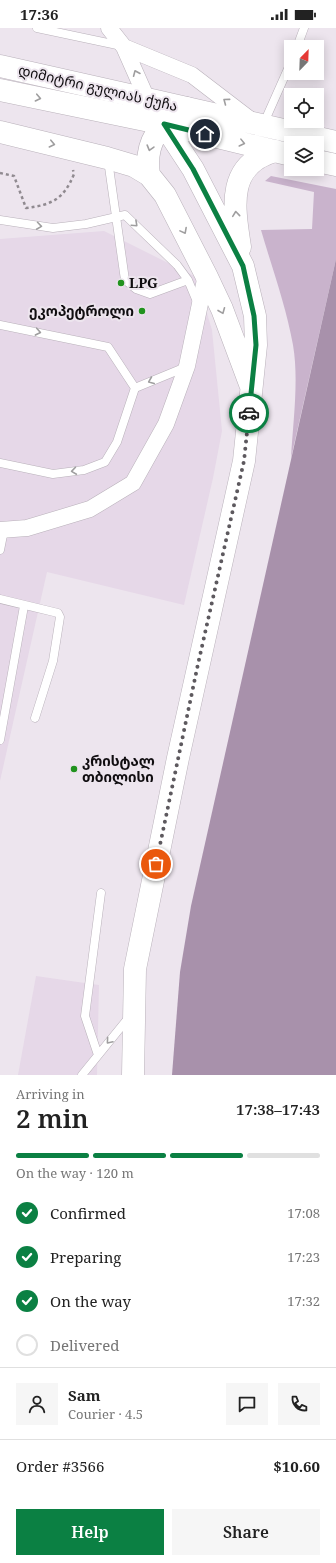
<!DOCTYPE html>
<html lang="en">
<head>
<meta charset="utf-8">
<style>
	:root { --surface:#fff; --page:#f6f6f6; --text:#222; --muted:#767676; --line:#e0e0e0; --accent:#0b8043 }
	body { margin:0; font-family:"Noto Serif","Noto Sans Georgian",serif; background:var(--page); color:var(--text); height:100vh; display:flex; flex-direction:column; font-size:15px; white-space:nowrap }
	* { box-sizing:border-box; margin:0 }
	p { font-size:13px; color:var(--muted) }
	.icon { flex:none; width:22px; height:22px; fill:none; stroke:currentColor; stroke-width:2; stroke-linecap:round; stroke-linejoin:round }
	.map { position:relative; height:1047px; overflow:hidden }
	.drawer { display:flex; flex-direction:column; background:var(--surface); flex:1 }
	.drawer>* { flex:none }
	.needle { width:26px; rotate:23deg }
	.buttons { position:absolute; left:284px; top:12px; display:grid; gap:8px }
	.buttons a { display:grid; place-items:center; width:40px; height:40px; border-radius:0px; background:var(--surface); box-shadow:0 2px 10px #0003; font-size:20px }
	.pin { position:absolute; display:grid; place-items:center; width:34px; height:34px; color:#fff; margin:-17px; border:2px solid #fff; border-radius:50%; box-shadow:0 1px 4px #0007 }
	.courier { position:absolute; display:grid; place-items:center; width:40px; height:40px; margin:-20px; border:3px solid #0b8043; border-radius:50%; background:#fff; color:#222; box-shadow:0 1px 5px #0007 }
	.head em { font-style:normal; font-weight:600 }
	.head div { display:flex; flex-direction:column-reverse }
	.head { display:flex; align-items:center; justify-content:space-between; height:68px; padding:0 16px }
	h1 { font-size:26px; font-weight:600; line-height:30px }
	.bar { display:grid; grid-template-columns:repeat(4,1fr); gap:6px 4px; align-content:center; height:48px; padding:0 16px }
	.bar i { height:5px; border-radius:3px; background:var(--line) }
	.bar .current { background:var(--accent) }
	.bar p { grid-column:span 4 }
	.line { display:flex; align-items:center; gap:10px; padding:0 16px; border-top:1px solid var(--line) }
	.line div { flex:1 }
	.round { display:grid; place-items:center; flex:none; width:42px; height:42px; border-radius:0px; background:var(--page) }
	ol { padding:0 16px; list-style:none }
	li { display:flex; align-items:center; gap:12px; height:44px }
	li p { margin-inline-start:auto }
	li .icon { padding:4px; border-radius:50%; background:var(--accent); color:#fff; stroke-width:4 }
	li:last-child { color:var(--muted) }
	li i { width:22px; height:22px; border:2px solid var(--line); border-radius:50% }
	.cta { display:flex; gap:8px; margin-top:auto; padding:8px 16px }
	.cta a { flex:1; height:46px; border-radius:0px; background:var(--accent); color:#fff; font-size:16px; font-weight:600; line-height:46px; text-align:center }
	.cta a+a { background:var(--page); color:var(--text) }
	.status { display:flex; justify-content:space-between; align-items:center; height:28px; padding:0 20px; background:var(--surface); direction:ltr }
	.status svg { height:11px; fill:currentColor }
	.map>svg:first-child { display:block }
	.built { fill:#e6d8e8 }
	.green { fill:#c9b3cc }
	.water { fill:#a891ab }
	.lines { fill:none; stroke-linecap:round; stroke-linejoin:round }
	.service-casing { stroke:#b9b1ba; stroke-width:9 }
	.minor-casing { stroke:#b9b1ba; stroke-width:17 }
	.secondary-casing { stroke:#b9b1ba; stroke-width:23 }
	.trunk-casing { stroke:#b9b1ba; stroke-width:23 }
	.path { stroke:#908a90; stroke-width:2.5; stroke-dasharray:3 3; stroke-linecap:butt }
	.service { stroke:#fff; stroke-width:8 }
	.minor { stroke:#fff; stroke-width:16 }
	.secondary { stroke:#fff; stroke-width:22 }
	.trunk { stroke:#fff; stroke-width:22 }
	.oneway { stroke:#9f9e9f }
	.done { stroke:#5d595e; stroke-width:4; stroke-dasharray:0 7.2 }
	.route { stroke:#0b8043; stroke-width:5 }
	.poi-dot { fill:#21921e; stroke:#ede5ee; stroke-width:1.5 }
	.labels { text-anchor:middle; stroke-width:4; stroke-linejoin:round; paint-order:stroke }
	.street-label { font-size:14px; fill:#100d10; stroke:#ede5ee }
	.poi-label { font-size:14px; font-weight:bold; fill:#100d10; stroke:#ede5ee; text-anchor:start }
</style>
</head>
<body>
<div class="status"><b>17:36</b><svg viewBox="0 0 49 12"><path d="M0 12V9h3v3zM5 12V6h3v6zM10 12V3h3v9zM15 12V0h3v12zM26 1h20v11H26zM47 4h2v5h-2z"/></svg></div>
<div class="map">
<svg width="336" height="1047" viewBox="0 0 336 1047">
	<rect width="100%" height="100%" fill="#ede5ee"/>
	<path class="built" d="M104,203L196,249L212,302L222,403L213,450L184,577L47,544L0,753V211Z
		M36,948L99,957L97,1047H18Z"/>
	<path class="green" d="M271,148L336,161V231L291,430C293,394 299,352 293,317C286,278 272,240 261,202L312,201L314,164L265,153Z"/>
	<path class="water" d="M336,231V1047H172L180,944L191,878Z"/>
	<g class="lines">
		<defs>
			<path id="service" d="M37,0L122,18
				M297,19L304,0
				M263,97L291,34
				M108,132L125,252L136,261L150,266L188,252
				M0,192L53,200L86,196L125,187L177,237L188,252L198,276
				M0,297L108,319L135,360
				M0,435L53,446L84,442L105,434L117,414L135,360L186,339
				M0,522L4,502
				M0,571L58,585L60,589L53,633L35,690
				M0,712L24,578
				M98,1027L85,988L101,865
				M82,1047L130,988"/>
			<path id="minor" d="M109,0L124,19L147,71
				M124,19L192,47L252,93
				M0,502L27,500L90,481L133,455L166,396L187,338L206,247"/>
			<path id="secondary" d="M0,62L164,96L291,127
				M147,71L336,114
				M317,133L336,137"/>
			<path id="trunk" d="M0,38L147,71L193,141L243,238L255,288L256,317L244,433L178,730L135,941L133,1047
				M0,104L107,130L134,138L149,147L165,167L206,247L222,281L250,356
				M149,147C144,114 159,96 186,80
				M240,219C234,179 226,137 275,123"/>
		</defs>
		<use href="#service" class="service-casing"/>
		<use href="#minor" class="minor-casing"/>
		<use href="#secondary" class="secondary-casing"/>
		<use href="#trunk" class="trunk-casing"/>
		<path class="path" d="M0,145L14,148L26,180C52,177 64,171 74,146L73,142"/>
		<use href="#service" class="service"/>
		<use href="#minor" class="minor"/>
		<use href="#secondary" class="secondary"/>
		<use href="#trunk" class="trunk"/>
	</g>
	<defs><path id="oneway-chevron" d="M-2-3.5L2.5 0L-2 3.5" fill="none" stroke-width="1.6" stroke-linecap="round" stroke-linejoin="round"/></defs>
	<g class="oneway">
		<use href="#oneway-chevron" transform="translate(136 45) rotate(-113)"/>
		<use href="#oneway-chevron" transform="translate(38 70) rotate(12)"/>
		<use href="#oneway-chevron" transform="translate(226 73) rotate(-143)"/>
		<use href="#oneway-chevron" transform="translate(242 115) rotate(14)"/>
		<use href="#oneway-chevron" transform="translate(52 116) rotate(13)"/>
		<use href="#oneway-chevron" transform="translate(150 120) rotate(106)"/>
		<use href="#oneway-chevron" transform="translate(236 186) rotate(-96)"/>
		<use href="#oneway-chevron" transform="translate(135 196) rotate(43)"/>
		<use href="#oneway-chevron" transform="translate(39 198) rotate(8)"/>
		<use href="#oneway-chevron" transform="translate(184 203) rotate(62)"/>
		<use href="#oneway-chevron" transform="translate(222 283) rotate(68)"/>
		<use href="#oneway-chevron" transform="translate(38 304) rotate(11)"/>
		<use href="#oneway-chevron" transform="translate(151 353) rotate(157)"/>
		<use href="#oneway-chevron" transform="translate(74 443) rotate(172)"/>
		<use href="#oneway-chevron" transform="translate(109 1013) rotate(130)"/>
	</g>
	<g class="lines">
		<path class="done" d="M156,836L198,636L244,433L249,385"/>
		<path class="route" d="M205,106L164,96L193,141L243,238L254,288L256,317L249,385"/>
	</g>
	<g class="poi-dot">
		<circle cx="121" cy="255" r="4"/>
		<circle cx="142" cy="283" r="4"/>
		<circle cx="74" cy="741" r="4"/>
	</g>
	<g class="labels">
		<g class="street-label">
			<text transform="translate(98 60) rotate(13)" y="5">დიმიტრი გულიას ქუჩა</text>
		</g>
		<g class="poi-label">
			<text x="129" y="260">LPG</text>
			<text x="134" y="288" text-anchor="end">ეკოპეტროლი</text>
			<text x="82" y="738">კრისტალ<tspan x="82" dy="16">თბილისი</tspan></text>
		</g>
	</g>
</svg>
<div class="buttons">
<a><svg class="needle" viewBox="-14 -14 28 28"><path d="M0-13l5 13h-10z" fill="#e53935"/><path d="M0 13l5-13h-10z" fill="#767676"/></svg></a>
<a><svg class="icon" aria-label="locate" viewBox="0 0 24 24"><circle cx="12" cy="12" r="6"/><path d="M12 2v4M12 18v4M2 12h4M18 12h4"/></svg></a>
<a><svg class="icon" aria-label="layers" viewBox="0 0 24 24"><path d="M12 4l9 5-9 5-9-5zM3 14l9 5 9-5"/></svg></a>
</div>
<div class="pin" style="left:156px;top:836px;background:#ea580c"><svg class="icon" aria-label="bag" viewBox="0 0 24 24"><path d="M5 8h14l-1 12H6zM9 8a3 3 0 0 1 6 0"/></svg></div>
<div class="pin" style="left:205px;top:106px;background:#1f2937"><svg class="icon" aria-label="home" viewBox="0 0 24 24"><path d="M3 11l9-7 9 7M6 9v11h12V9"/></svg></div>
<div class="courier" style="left:249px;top:385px"><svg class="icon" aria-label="car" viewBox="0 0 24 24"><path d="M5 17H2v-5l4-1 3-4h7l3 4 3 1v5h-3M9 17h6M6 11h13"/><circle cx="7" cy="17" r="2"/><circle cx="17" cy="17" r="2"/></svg></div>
</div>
<section class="drawer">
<div class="head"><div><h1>2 min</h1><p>Arriving in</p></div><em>17:38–17:43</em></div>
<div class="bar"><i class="current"></i><i class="current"></i><i class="current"></i><i></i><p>On the way · 120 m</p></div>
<ol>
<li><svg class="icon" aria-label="check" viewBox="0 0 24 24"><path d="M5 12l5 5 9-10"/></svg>Confirmed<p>17:08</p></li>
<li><svg class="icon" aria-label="check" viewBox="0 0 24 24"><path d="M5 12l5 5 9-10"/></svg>Preparing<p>17:23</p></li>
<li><svg class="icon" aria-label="check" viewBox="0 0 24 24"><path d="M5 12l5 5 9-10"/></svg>On the way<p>17:32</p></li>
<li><i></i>Delivered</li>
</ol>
<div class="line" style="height:72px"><a class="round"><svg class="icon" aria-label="person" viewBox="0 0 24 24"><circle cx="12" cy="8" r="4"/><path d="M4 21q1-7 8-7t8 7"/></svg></a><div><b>Sam</b><p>Courier · 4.5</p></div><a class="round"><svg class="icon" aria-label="chat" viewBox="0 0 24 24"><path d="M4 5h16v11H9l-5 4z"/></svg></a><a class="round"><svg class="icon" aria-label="phone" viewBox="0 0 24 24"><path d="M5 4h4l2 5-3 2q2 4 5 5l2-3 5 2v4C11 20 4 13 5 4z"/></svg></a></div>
<div class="line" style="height:52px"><div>Order #3566</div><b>$10.60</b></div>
<div class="cta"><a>Help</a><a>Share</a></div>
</section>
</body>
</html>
